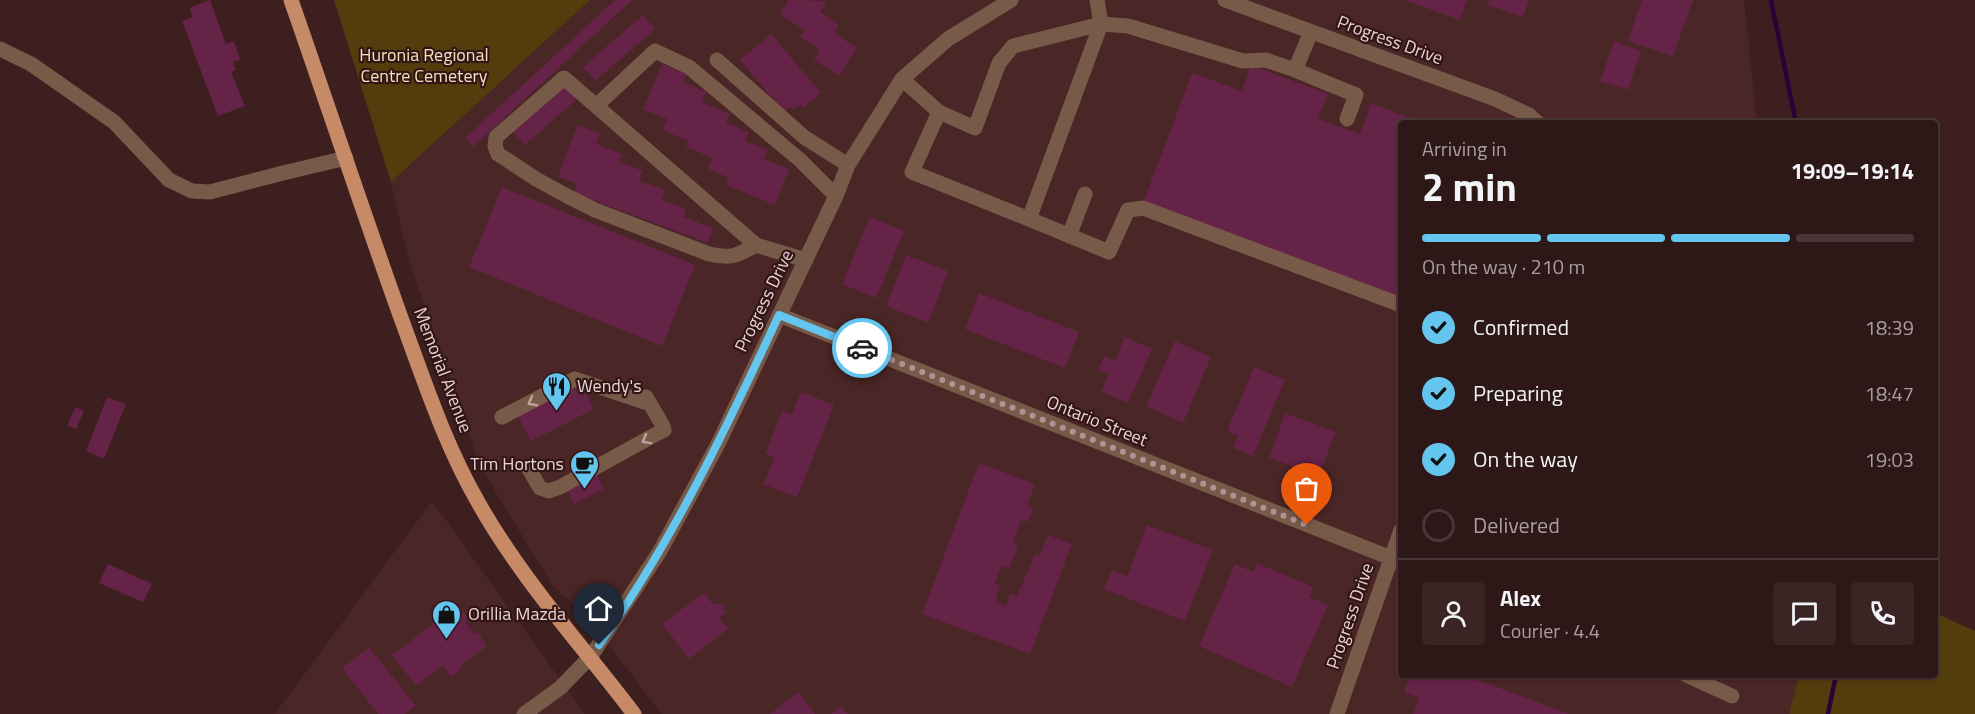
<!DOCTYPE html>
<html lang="en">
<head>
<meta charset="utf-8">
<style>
	:root { --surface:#2e1717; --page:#3a2424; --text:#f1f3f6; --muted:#a79fa1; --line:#493636; --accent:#64c5ee }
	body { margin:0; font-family:"Titillium Web",sans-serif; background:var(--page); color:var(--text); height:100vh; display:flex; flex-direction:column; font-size:22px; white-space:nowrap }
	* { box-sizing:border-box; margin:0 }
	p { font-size:20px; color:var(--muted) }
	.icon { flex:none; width:33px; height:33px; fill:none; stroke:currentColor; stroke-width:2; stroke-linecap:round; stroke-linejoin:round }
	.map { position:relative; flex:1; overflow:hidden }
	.details { position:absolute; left:1398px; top:120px; width:540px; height:558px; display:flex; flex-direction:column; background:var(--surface); border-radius:6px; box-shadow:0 2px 4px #0004,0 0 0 2px var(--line) }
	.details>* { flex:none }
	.pin { position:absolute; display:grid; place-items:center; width:51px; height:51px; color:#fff; margin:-62px -26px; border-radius:50% 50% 50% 0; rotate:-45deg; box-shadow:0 0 6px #0007 }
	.pin .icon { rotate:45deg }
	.courier { position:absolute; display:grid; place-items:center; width:60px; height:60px; margin:-30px; border:4px solid #64c5ee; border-radius:50%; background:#fff; color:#222; box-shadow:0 2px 8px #0007 }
	.overview em { font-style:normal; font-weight:700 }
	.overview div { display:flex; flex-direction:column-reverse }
	.overview { display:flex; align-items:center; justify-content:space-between; height:102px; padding:0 24px }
	h1 { font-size:39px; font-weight:700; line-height:45px }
	.bar { display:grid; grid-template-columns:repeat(4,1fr); gap:9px 6px; align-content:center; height:72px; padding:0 24px }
	.bar i { height:8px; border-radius:4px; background:var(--line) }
	.bar .on { background:var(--accent) }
	.bar p { grid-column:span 4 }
	.line { display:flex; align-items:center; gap:15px; padding:0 24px; border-top:2px solid var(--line) }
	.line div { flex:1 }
	.round { display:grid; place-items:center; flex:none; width:63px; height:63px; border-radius:6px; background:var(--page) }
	ol { padding:0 24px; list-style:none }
	li { display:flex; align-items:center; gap:18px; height:66px }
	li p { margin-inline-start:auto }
	li .icon { padding:6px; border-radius:50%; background:var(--accent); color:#111; stroke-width:4 }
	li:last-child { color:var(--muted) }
	li i { width:33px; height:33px; border:3px solid var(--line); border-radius:50% }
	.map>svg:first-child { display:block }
	.built { fill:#4b2626 }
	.green { fill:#543d0d }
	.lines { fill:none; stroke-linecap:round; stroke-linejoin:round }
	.stream { stroke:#2d0037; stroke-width:4.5 }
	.building { fill:#652347 }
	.minor { stroke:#785a49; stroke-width:15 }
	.major { stroke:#c68a66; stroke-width:15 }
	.oneway { stroke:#bca39c }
	.done { stroke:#ad9594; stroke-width:6; stroke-dasharray:0 10.8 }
	.route { stroke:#64c5ee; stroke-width:8 }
	.labels { text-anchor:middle; stroke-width:4.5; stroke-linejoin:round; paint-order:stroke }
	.street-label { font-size:18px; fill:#e9d4d3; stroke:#321515 }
	.park-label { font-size:18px; fill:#f6e1bc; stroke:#321515 }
	.poi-label { font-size:18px; fill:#e9d4d3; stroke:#321515; text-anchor:start }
</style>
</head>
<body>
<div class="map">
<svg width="1975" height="714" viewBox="0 0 1975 714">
	<rect width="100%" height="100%" fill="#3d1f1f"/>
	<path class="built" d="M590,0H1744L1757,123H1401V675H1799L1789,714H661L588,617L552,585L480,466L409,261L391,182Z
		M432,501L585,714H275Z"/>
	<path class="green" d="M334,0H590L391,182Z
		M1935,613L1975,631V714H1789L1799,675H1935Z"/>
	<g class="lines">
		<path class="stream" d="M1771,0L1796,123
			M1828,714L1836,675"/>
	</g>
	<path class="building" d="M210,0L226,44L234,41L240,59L233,62L236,70L231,72L245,106L218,116L182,21L193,17L189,8Z
		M615,0H632L473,147L465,138Z
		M789,0L827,1L820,12L839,25L834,33L857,48L839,76L814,60L820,50L800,37L804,30L780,14Z
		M1404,0H1467L1460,20Z
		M1489,0H1529L1523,17L1488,5Z
		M1642,0H1693L1673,56L1628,41Z
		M643,15L655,29L595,81L583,67Z
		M771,34L821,93L803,108L800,104L793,110L790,107L784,112L740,60Z
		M1614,41L1641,51L1628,90L1600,81Z
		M662,64L686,74L683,82L706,92L702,102L730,114L726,123L749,132L745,141L768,150L764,159L789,169L775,205L726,185L729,178L708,169L713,158L686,147L689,141L662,130L667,119L643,110Z
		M1251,65L1328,94L1318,119L1360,134L1371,103L1424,123H1401V289L1398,298L1143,203L1192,73L1242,91Z
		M566,84L578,98L525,145L513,132Z
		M577,125L600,133L596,144L622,154L619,162L643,171L639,181L665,190L662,200L686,209L683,217L713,228L708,243L574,193L577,184L558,177Z
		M502,187L695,265L662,346L469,267Z
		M870,217L904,231L876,298L842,284Z
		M906,255L948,271L928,323L886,306Z
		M979,293L1079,332L1065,368L965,329Z
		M1125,337L1152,349L1128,403L1101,391L1109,374L1098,370L1104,356L1115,361Z
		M1175,341L1211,357L1183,423L1146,406Z
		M1254,367L1285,380L1253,456L1233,448L1238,436L1227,431Z
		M580,381L594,409L531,441L517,414Z
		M801,392L834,405L797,497L763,484L774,458L765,454L782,411L792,415Z
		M107,397L126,404L104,459L86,451Z
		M76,407L84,411L76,429L67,425Z
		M1285,413L1336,432L1319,476L1269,458Z
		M979,463L1035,484L1027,506L1033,508L1028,522L1021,520L1013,543L1018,545L1009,569L1001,566L995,584L1000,586L995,602L1006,606L1010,593L1017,596L1035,554L1040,556L1048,535L1072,544L1030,654L922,614Z
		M596,473L604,489L574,504L566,488Z
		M1147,525L1213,550L1185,621L1104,589L1112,570L1127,576Z
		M1257,563L1313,587L1309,597L1328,605L1292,687L1199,646L1235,564L1253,572Z
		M108,564L152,584L143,602L99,583Z
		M704,592L712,603L723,604L725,613L719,617L728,629L689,659L662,624Z
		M458,605L467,617L465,622L474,634L478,633L487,646L461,665V669L451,677L443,665L416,686L392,655Z
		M369,647L416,706L405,714H378L342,668Z
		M1410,675H1465L1569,714H1413L1419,698L1404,692Z
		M799,692L815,714H770Z
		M842,706L848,714H831Z"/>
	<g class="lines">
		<path class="minor" d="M1097,0L1101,24L1029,219L912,172L939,112L975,128L999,63L1013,46L1101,24L1128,26L1243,61L1266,60L1295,70L1311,32
			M1225,0L1495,99L1529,115L1538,123
			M0,49L31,64L114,122L169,180L192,191L210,192L283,173L346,158
			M717,60L804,137L848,165
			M1295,70L1356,95L1347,119
			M902,79L939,112
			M596,106L655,51L689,67L800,160L836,196
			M1029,219L1109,252L1128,210L1143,208L1401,305
			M1069,236L1085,194
			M756,245C737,256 730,259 709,254L595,210L569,197L536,179L498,154L495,146L496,137L564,78L756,245L806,260
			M779,315L1401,562
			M502,417L575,379L644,402
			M529,469L540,488L549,491L560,487L660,432L664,430L663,426L646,397
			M1686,675L1732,696
			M524,714L560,688L591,656L660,551L718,444L836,196L848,165L902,79L948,39L1011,0
			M1337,714L1401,530"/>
		<path class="major" d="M291,0C328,106 363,212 401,318C424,380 445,445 478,502C521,579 581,644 634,714"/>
	</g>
	<defs><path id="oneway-chevron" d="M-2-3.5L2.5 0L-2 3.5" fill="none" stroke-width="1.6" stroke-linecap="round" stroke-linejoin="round" transform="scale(1.5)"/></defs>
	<g class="oneway">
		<use href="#oneway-chevron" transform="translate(532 402) rotate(152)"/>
		<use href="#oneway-chevron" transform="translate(646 440) rotate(151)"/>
	</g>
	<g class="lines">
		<path class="done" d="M862,348L1307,525"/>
		<path class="route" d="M599,645C672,542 726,429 779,315L862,348"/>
	</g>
	<defs>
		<symbol id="restaurant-pin" viewBox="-11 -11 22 30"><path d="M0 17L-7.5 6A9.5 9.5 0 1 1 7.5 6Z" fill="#64c5ee" stroke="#321515"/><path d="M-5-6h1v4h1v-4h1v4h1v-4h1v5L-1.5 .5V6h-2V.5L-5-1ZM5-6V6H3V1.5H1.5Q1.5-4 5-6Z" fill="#111"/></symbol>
		<symbol id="cafe-pin" viewBox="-11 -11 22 30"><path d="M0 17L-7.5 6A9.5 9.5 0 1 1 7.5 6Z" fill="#64c5ee" stroke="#321515"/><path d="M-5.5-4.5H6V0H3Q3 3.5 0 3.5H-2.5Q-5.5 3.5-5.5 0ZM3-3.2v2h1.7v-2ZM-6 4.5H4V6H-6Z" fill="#111"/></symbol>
		<symbol id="shop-pin" viewBox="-11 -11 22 30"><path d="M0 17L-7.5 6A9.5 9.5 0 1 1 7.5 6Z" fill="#64c5ee" stroke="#321515"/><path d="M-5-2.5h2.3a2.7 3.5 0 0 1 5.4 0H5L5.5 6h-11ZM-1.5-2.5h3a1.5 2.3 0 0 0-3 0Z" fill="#111"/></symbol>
	</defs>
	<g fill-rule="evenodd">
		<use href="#restaurant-pin" x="540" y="370" width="33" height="45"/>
		<use href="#cafe-pin" x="568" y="448" width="33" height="45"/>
		<use href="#shop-pin" x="430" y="598" width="33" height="45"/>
	</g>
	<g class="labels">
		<g class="street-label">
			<text transform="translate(1390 40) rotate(20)" y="6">Progress Drive</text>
			<text transform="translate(764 301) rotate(-64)" y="6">Progress Drive</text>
			<text transform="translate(443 370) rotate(69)" y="6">Memorial Avenue</text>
			<text transform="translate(1097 421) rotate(22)" y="6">Ontario Street</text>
			<text transform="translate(1350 616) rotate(-71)" y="6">Progress Drive</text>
		</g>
		<g class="park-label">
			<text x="424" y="61">Huronia Regional<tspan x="424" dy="21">Centre Cemetery</tspan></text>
		</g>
		<g class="poi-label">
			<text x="577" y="392">Wendy's</text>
			<text x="564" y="470" text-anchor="end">Tim Hortons</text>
			<text x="468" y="620">Orillia Mazda</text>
		</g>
	</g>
</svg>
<div class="pin" style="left:1307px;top:525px;background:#ea580c"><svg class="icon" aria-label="bag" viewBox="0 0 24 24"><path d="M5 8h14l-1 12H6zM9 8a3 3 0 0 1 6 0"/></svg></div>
<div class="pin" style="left:599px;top:645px;background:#1f2937"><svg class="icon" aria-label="home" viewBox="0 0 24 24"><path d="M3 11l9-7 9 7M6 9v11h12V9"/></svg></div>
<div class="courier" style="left:862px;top:348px"><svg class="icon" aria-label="car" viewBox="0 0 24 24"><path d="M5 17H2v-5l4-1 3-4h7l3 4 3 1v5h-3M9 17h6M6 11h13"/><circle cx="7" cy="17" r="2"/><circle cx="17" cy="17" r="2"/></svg></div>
<section class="details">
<div class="overview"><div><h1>2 min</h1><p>Arriving in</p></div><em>19:09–19:14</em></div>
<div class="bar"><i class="on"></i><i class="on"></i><i class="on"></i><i></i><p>On the way · 210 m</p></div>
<ol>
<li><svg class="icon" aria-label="check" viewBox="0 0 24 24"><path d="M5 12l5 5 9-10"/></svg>Confirmed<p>18:39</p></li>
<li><svg class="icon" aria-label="check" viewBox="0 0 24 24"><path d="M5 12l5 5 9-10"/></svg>Preparing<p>18:47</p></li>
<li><svg class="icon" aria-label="check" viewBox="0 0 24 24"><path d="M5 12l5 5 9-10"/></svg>On the way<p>19:03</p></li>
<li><i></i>Delivered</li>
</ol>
<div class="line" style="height:108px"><a class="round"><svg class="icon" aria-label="person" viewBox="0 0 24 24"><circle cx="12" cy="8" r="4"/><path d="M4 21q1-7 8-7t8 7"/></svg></a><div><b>Alex</b><p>Courier · 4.4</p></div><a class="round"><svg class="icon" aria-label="chat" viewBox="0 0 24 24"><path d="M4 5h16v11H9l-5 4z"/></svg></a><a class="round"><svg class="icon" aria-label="phone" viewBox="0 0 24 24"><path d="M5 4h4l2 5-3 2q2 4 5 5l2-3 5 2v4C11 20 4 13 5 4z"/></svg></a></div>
</section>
</div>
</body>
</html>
